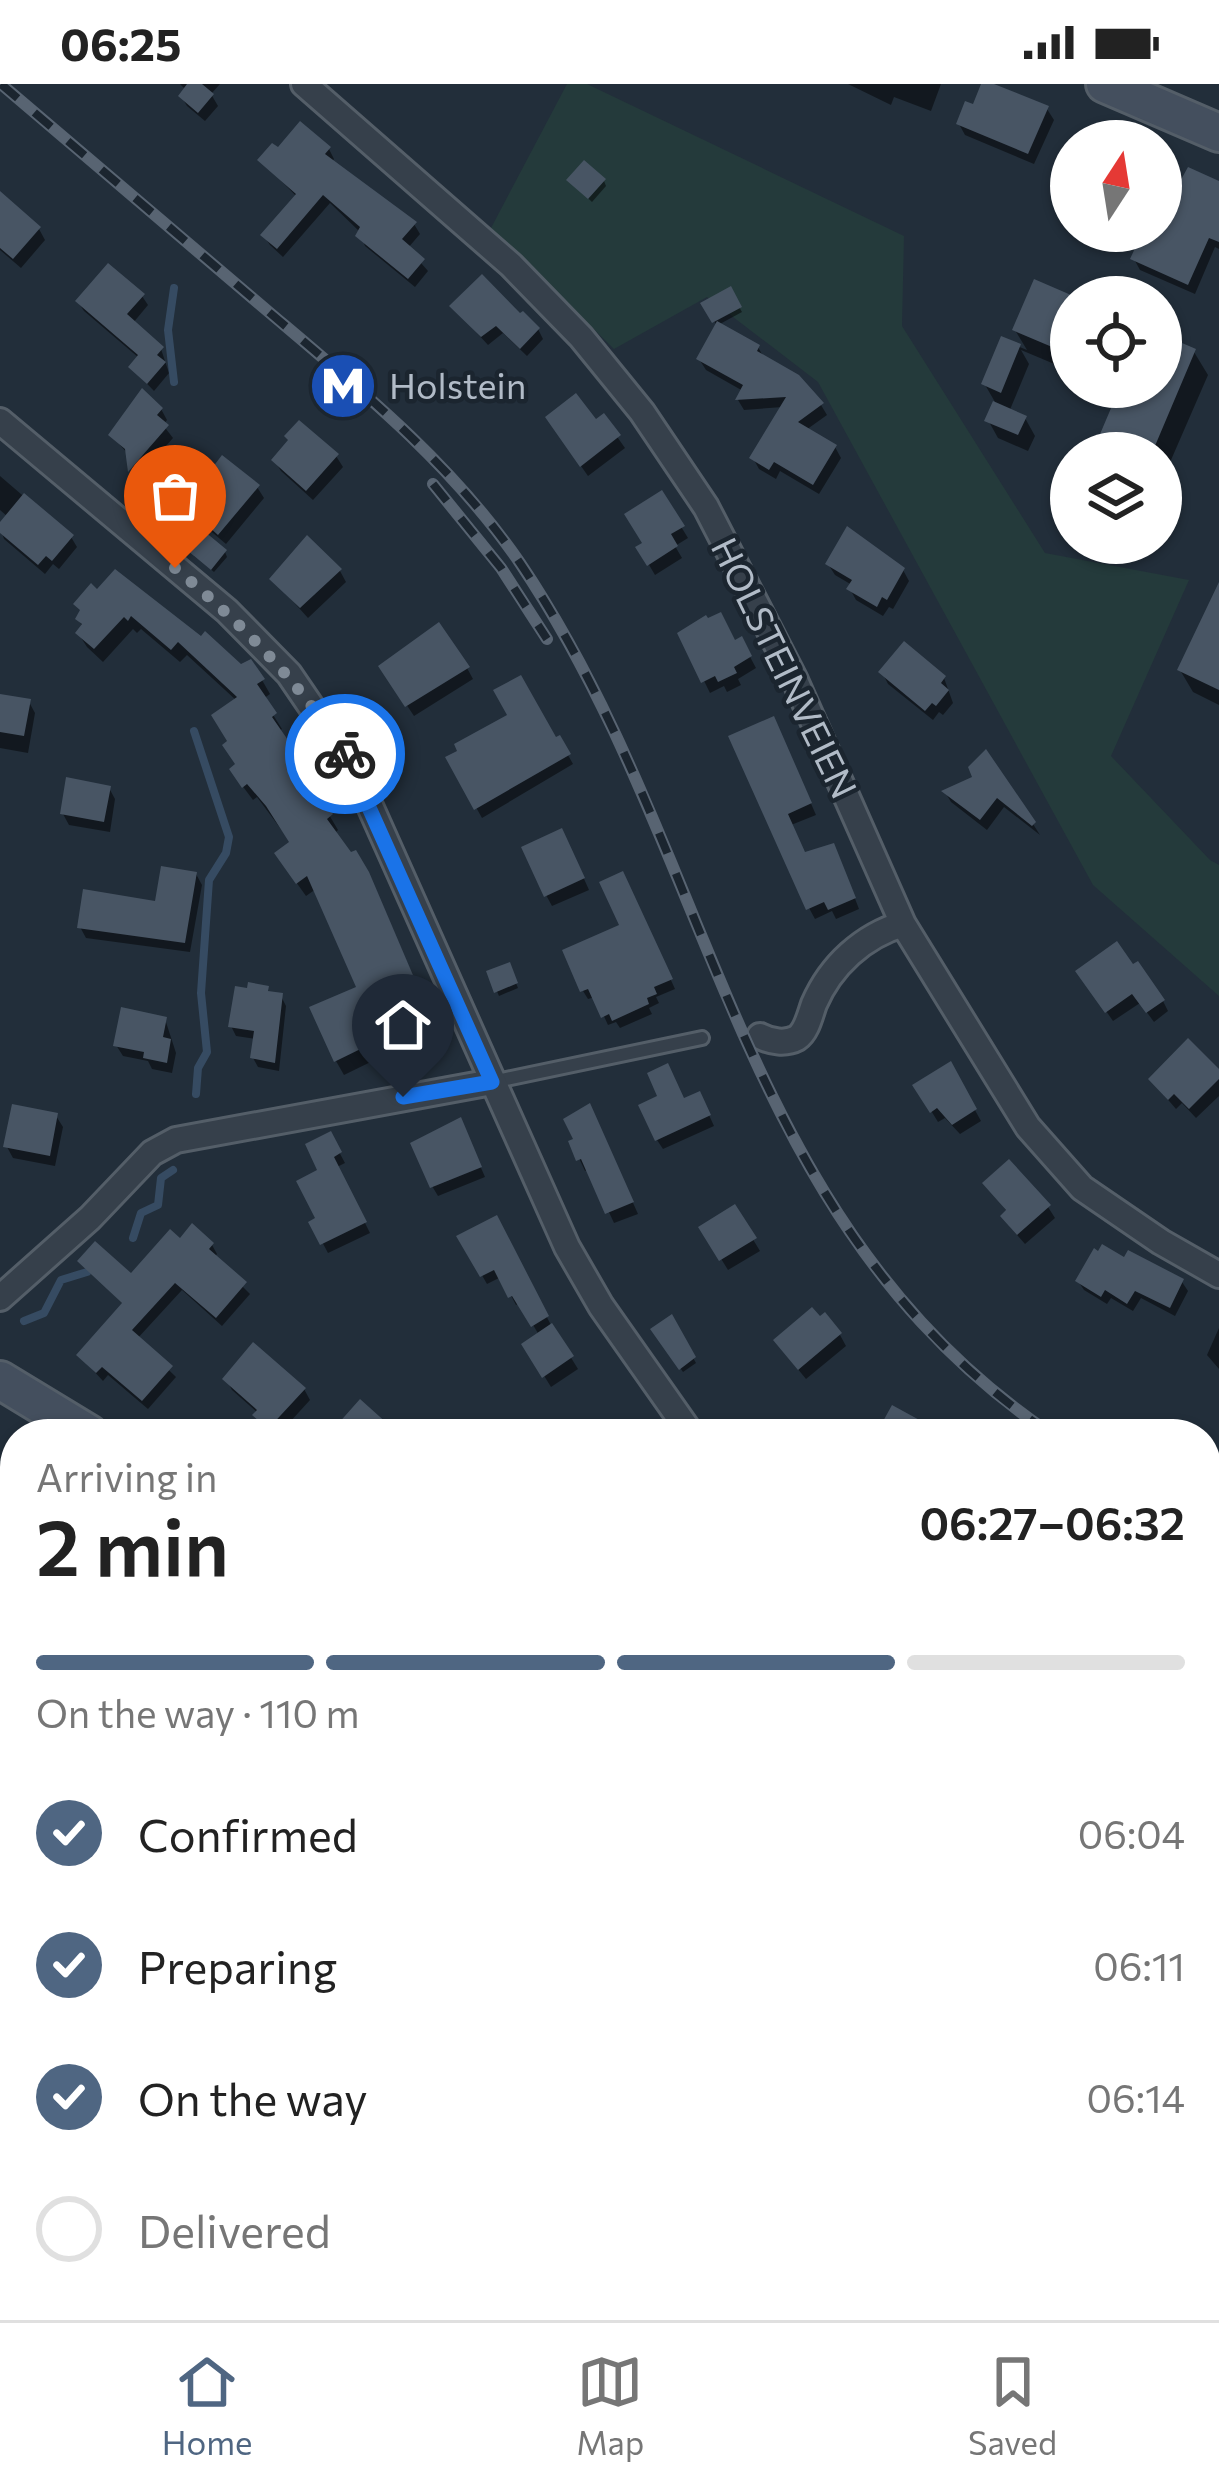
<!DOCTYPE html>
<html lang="en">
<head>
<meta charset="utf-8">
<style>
	:root { --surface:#fff; --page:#f6f6f6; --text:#222; --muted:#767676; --line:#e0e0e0; --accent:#4f6682 }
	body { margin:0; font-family:Commissioner,sans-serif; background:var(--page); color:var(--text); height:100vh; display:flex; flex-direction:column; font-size:45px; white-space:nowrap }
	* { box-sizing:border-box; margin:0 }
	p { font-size:39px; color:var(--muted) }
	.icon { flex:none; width:66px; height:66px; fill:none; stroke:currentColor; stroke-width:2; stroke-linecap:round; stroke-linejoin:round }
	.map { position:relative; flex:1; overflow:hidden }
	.details { position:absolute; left:0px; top:1335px; width:1221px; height:903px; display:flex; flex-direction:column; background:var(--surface); border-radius:48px 48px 0 0; box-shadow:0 3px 9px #0004 }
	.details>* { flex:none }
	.needle { width:78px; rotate:12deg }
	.fabs { position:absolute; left:1050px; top:36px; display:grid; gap:24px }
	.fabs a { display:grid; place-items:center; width:132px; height:132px; border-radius:50%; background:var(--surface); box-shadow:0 3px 9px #0004; font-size:60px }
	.pin { position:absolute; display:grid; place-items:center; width:102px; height:102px; color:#fff; margin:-123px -51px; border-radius:50% 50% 50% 0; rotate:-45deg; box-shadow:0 0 12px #0007 }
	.pin .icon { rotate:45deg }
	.courier { position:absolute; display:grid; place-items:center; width:120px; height:120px; margin:-60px; border:9px solid #1a73e8; border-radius:50%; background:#fff; color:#222; box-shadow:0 3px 15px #0007 }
	.head em { font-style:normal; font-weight:600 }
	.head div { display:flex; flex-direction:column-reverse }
	.head { display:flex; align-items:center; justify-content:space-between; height:204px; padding:0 36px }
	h1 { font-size:78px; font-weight:600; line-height:90px }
	.bar { display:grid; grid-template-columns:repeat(4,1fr); gap:18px 12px; align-content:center; height:144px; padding:0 36px }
	.bar i { height:15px; border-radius:9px; background:var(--line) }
	.bar .current { background:var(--accent) }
	.bar p { grid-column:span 4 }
	ol { padding:0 36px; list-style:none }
	li { display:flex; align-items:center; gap:36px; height:132px }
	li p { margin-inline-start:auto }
	li .icon { padding:12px; border-radius:50%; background:var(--accent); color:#fff; stroke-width:4 }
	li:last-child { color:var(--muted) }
	li i { width:66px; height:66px; border:6px solid var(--line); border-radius:50% }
	.status { display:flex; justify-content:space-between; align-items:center; height:84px; padding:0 60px; background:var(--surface); direction:ltr }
	.status svg { height:33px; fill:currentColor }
	.dock { display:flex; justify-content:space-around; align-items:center; height:168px; border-top:3px solid var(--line); background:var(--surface); font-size:33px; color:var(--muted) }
	.dock a { display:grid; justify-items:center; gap:6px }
	.dock .current { color:var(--accent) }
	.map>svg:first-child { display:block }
	.green { fill:#243a3b }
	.shadow { fill:#0007 }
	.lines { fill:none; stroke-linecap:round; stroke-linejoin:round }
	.stream { stroke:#364b62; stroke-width:8 }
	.building { fill:#485564 }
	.lane-casing { stroke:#545e68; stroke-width:18 }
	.street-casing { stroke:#545e68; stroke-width:30 }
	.secondary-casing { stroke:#545e68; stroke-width:42 }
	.lane { stroke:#36404b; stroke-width:12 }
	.street { stroke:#36404b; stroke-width:24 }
	.secondary { stroke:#444f5e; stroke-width:36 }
	.rail-casing { stroke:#586472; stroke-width:12 }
	.rail { stroke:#1b252f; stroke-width:8; stroke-dasharray:22; stroke-linecap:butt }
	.done { stroke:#7f8a96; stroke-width:12; stroke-dasharray:0 21.6 }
	.route { stroke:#1a73e8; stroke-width:15 }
	.labels { text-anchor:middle; stroke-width:9; stroke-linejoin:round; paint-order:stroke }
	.poi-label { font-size:36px; fill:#b1bbc7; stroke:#1b252f; text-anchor:start }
	.street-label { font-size:36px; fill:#b1bbc7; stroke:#1b252f }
</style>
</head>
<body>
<div class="status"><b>06:25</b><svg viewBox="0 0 49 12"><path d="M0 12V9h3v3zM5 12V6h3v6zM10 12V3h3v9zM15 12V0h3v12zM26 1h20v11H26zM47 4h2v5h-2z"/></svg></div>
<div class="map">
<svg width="1219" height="2236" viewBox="0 0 1219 2236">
	<rect width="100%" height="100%" fill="#222e3a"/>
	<path class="green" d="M567,0H587L904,152L902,242L1045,469L1189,496L1111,672L1210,776L1219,781V912L1093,801L818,298L707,213L614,265L491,144Z"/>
	<path class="shadow" d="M180,0H220L211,10L218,22L205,37L187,22L181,12L186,6Z
		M848,0H941L931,27L894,13L891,21Z
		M985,0L1047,25L1054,36L1034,80L965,51L959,40L975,24Z
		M329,65L334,75L332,78L414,140L420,150L408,164L428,187L415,203L365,162L360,148L330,119L283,173L270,161L264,152L297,113L261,76Z
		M604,97L606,102L592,118L573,100Z
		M1219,100V165L1215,163L1195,210L1140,186L1134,175L1161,147V142Z
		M0,117L39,145L45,156L21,184L0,166Z
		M729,206L742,228L718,241L758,263L764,274L821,321L827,331L806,346L835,363L841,374L819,410L780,387L776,395L759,385L753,374L783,323L744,326L738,316L743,307L706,286L699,275L717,242L704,220Z
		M142,212L148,221L133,239L161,265L169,289L154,307L131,283L139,274L84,227L78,218Z
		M1071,215V287L1021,266L1029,280L1009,328L1025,334L1035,352L1028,367L998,354L988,336L995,318L984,299L1003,256L1027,266L1015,246Z
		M453,223L538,245L543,255L527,272L503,249L488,261Z
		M1161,253L1194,268L1208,291L1161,399V369H1095L1121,309L1107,303H1161Z
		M161,325L167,336L163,341L173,354L136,396L129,371L112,352Z
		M603,333L625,364L588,392L555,345L595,339Z
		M336,372L343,383L313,416L281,387L274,376Z
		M0,392L71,453L77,463L59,485L53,480L45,490L4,455L0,443L8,433L0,426Z
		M257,403L264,414L226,460L194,433L187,422Z
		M661,410L688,454L675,462L682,474L655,491L639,464L646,460Z
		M225,468L227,473L214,488L194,472Z
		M828,480L903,486L909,497L893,525L889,523L883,532L856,516L850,505L852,501L835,491Z
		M340,487L346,498L308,534L272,494Z
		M91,503L262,596L270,610L263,615L282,645L278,648L332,726L328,729L338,746L334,750L376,806L436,946L344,991L336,977L360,904L316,805L306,812L286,784L292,760L257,713L253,716L241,700L230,658L237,617L187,571L180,578L141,545L137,549L133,545L103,578L87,563L78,549L83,543L78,535Z
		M1219,505V621L1193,608L1180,586Z
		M681,550L734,559L741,556L756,584L738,595L741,601L727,608L724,602L710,609Z
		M467,584L473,595L414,632L388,593Z
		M882,588L944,594L953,619L943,631L939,628L933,636L888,600Z
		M0,613L29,618L35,629L28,669L0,664Z
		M779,646L816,731L791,741L805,771L839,773L859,825L836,835L832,827L815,835L809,824L732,653Z
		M559,655L573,680L482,734L449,675Z
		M976,694L1033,740L1040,751L1004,723L987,746L951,718L945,708Z
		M109,704L115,715L110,748L69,741L63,730Z
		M568,759L589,806L552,822L546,811Z
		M196,790L202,801L190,868L86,854L80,843L157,821Z
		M627,800L675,905L656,913L659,919L649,924L652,930L620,944L616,938L608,941L595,913L588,915L583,907L623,843Z
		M509,882L518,904L499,912L489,889Z
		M1085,897L1163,917L1168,927L1154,938L1140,919L1113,937Z
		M267,904L270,911L281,912L286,922L279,987L258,983L253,974L256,955L236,952L231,942Z
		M165,935L176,969L172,989L152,985L148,977L123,972L116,961Z
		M950,981L981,1037L960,1050L945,1034L938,1038L916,1002Z
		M1219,990V1012L1196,1034L1182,1019L1176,1025L1151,996Z
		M704,1020L714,1042L663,1065L657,1056Z
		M56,1032L63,1043L55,1082L13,1074L7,1063Z
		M595,1034L638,1130L614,1139L589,1085L585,1087L572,1059Z
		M465,1047L485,1093L438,1112L432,1102Z
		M330,1051L345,1079L337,1083L370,1149L328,1169L312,1139L319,1136L321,1087Z
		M986,1100L1048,1123L1055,1134L1025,1160L1010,1143L1004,1132L1008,1129Z
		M734,1124L760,1167L728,1186L702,1144Z
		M496,1135L552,1243L578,1285L551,1303L525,1261L539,1251L520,1219L516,1221L501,1193L487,1200L460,1153Z
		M180,1158L212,1161L217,1170L214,1174L250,1210L222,1242L182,1206L137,1255L176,1293L148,1325L108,1291L103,1297L80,1272L124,1221L80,1177L131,1193Z
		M1125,1177L1182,1198L1188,1207L1175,1232L1141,1214L1133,1227L1111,1214L1107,1220L1084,1206L1078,1197Z
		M671,1234L696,1279L683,1288L654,1246Z
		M1219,1244V1285L1207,1271Z
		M840,1251L846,1262L806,1295L783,1267Z
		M226,1295L304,1305L310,1316L279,1350H270L262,1343L256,1332L258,1329L232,1306Z
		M0,1425L15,1438V1512L4,1503L0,1508Z
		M1219,1522V1600L1206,1603V1525Z
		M0,1623L15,1633V1685L0,1675Z
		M13,1738L15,1739V1769L2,1759Z
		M1206,1767L1219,1775V1824L1210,1839L1206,1836Z
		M0,1837L15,1845V1906L6,1901L0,1891Z
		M1219,1892V1938L1206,1955V1906Z
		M1218,2077H1219V2120L1211,2109Z
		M7,2141L15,2153V2203L0,2180V2146Z
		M1219,2156V2211L1206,2205V2159L1215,2164Z
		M205,2223H210L226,2236H197Z
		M370,2223H381L390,2236H353Z
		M792,2223H857L845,2236H779Z
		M1168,2226L1174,2236H1151Z"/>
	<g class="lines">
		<path class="stream" d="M174,204L168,246L174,298
			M194,647L229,753L226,769L209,796L201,909L207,968L198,984L196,1010
			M133,1154L141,1129L158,1121L161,1094L173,1086
			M24,1237L44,1229L61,1196L87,1188"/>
	</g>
	<path class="building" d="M187,0H202L214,10L198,29L178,12Z
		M981,0H994L1049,22L1028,70L956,40L965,17L973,20Z
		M300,37L331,63L325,70L417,138L402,155L425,175L408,195L355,152L360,143L323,111L277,165L260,151L296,110L257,76L272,59L278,63Z
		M584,76L606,95L588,115L566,96Z
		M1188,83L1219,97V158L1209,154L1188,201L1130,175L1143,147H1161V132Z
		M0,107L41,143L13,175L0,164Z
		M108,179L145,210L127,230L164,263L157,271L166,278L147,300L128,283L138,271L75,217Z
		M482,190L520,229L523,227L540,244L520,265L496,242L481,253L449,222Z
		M1034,195L1071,211V271L1012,246Z
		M731,202L742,223L712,239L700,219Z
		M717,237L760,261L757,267L799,291L824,319L798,338L837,361L813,401L774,378L769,386L749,374L786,313L735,316L743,301L696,275Z
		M1161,250L1196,265L1152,369H1092L1120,303H1161Z
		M1001,252L1021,260L1001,309L981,300Z
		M142,304L163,324L157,331L169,341L128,388L125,365L108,351Z
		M576,309L596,335L604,329L621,351L580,383L545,333Z
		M993,317L1027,332L1018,351L984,337Z
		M299,336L339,370L306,407L271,376L288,356L284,352Z
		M222,371L260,401L218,451L184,421Z
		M662,406L685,442L671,450L678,462L647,482L635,463L642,459L624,430Z
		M24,409L74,451L52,477L46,472L38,481L0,449V438Z
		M847,442L905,484L887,516L882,513L877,523L846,505L852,496L825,480Z
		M204,447L227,466L211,486L188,467Z
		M307,451L342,485L300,524L269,495Z
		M115,485L201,552L205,547L241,580L251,575L265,595L257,600L277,629L272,633L326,711L321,714L333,730L327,735L351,768L356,766L369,788L430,931L334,978L309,923L356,903L307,792L296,800L274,769L289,758L266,722L247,700L242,704L229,685L235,680L222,661L227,657L211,631L237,613L178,558L171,566L131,532L128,537L124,533L94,565L75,549L82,540L75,535L80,526L73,520L91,499L97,505Z
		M1219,498V606L1177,586Z
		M721,528L735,556L742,552L752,572L734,583L737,589L718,598L715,592L701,599L677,549L706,531L708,534Z
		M439,538L470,583L405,623L378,582Z
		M904,557L946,592L941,599L949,606L936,622L932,619L925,627L878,588Z
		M521,591L556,653L560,651L571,670L474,726L445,673L457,667L454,660L507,631L493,606Z
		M0,610L31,615L24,652L0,648Z
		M774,632L812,719L788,730L805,768L834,759L856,814L828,826L824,818L806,826L728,652Z
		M986,665L1036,738L1032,742L997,714L980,736L941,707L972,693L968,683Z
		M66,693L111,702L104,738L60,730Z
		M562,744L585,794L544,813L521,763Z
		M161,782L197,788L185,859L77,844L83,805L155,817Z
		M623,787L673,895L654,903L657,910L647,914L649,920L612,937L609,930L601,934L588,905L580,908L562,866L619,841L599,798Z
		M1117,857L1133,880L1138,877L1165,916L1146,929L1132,910L1105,929L1075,887Z
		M510,878L518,899L494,909L486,887Z
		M248,898L269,902L268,907L283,909L275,979L250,974L254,947L228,943L235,902L247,904Z
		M121,923L167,933L163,953L171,955L167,979L143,974L144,968L113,962Z
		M1188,954L1219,985V995L1189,1025L1174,1010L1168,1016L1148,995Z
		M951,977L977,1025L952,1041L937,1024L930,1029L912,1001Z
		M668,979L684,1014L700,1007L711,1031L655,1057L638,1021L657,1012L647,989Z
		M590,1019L634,1118L605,1130L581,1075L576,1077L568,1057L573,1055L563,1035Z
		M12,1020L58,1029L50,1072L3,1063Z
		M461,1033L482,1083L430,1104L410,1059Z
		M331,1047L342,1068L334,1073L367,1138L320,1161L308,1138L315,1134L296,1097L317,1086L305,1060Z
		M1009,1075L1051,1121L1017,1151L1000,1132L1006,1126L982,1099Z
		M735,1120L757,1154L719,1177L698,1143Z
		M497,1131L549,1232L531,1243L512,1212L508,1214L494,1186L480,1193L456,1152Z
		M192,1139L214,1159L209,1165L247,1198L216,1234L175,1199L132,1246L173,1282L142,1317L102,1283L96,1289L76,1271L122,1219L77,1177L95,1157L131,1189L170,1145L180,1154Z
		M1102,1160L1124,1173L1128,1166L1184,1195L1170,1224L1135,1207L1127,1220L1105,1206L1101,1213L1075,1197L1094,1164L1098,1167Z
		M812,1223L820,1232L825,1228L842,1249L798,1286L773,1256Z
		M672,1230L696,1273L679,1286L650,1245Z
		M552,1239L574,1272L542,1294L521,1260Z
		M253,1258L306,1304L268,1345L252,1331L257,1326L222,1295Z
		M360,1315L399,1350H329Z
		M892,1321L945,1350H876Z"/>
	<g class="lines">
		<defs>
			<path id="lane" d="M492,998L702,954
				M1064,2236L1073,2223"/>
			<path id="street" d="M304,0L511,181L581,253L642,328L706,423L794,594L903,840L1028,1043L1082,1104L1161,1158L1219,1191
				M0,337L227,527L289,590L353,684L567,1163L601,1222L691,1350
				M760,952C771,958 786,960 797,954C807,947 810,931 814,920C831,881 863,852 903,840
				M0,1214L90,1134L152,1069L176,1056L492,998
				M1206,1697L1219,1709
				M0,1796L15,1804
				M256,2223L262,2236
				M170,2236L177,2223"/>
			<path id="secondary" d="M1105,0L1219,49
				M0,1296L89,1350
				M1030,2223L1037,2236"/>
		</defs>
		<use href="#lane" class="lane-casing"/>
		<use href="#street" class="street-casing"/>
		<use href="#secondary" class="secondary-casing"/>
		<use href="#lane" class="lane"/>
		<use href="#street" class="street"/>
		<use href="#secondary" class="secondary"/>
		<defs>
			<path id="rail" d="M1,0C90,76 181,153 270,229C360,305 453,381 520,479C718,773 733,1135 1051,1350
				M433,400L501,484L547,555
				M1206,1435L1219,1441
				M1206,1456L1219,1461"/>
		</defs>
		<use href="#rail" class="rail-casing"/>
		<use href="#rail" class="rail"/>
	</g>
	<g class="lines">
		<path class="done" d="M175,484C241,539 299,597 345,670"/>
		<path class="route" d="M345,670L492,998L403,1013"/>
	</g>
	<defs>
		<symbol id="metro-disc" viewBox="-11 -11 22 22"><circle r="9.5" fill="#1a4fb4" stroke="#1b252f"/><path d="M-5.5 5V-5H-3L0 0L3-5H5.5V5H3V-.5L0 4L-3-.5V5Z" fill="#fff"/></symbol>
	</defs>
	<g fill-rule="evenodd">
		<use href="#metro-disc" x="305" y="264" width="76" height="76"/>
	</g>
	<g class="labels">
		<g class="poi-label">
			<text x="389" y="315">Holstein</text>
		</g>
		<g class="street-label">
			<text transform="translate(784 584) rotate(64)" y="13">HOLSTEINVEIEN</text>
		</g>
	</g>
</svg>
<div class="fabs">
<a><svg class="needle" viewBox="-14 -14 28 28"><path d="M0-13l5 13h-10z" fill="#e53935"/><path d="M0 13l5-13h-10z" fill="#767676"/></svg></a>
<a><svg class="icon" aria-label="locate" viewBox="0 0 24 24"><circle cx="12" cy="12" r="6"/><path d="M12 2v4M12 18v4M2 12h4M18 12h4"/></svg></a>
<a><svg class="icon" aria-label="layers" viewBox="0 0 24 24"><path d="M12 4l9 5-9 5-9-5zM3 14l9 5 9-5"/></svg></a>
</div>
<div class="pin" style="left:175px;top:484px;background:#ea580c"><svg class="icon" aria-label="bag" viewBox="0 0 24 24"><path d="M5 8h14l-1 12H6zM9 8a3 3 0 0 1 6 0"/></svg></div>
<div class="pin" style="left:403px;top:1013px;background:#1f2937"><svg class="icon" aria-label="home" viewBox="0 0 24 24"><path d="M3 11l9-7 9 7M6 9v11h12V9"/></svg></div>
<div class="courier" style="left:345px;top:670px"><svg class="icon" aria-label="bike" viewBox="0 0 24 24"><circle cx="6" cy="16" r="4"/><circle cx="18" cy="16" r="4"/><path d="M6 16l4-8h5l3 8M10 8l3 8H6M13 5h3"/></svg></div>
<section class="details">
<div class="head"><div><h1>2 min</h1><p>Arriving in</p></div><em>06:27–06:32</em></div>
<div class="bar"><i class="current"></i><i class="current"></i><i class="current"></i><i></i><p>On the way · 110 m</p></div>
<ol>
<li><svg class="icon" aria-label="check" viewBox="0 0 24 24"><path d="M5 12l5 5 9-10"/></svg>Confirmed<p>06:04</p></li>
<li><svg class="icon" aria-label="check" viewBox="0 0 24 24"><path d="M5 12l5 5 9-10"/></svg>Preparing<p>06:11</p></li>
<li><svg class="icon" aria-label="check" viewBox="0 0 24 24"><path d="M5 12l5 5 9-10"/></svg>On the way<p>06:14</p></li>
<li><i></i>Delivered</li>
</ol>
</section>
</div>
<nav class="dock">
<a class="current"><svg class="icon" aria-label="home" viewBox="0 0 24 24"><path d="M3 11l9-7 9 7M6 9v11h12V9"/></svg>Home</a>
<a><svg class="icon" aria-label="map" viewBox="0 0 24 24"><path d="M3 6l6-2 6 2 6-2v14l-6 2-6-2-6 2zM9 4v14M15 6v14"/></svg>Map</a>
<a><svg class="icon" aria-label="saved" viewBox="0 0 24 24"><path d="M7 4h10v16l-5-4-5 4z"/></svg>Saved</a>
</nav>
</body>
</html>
